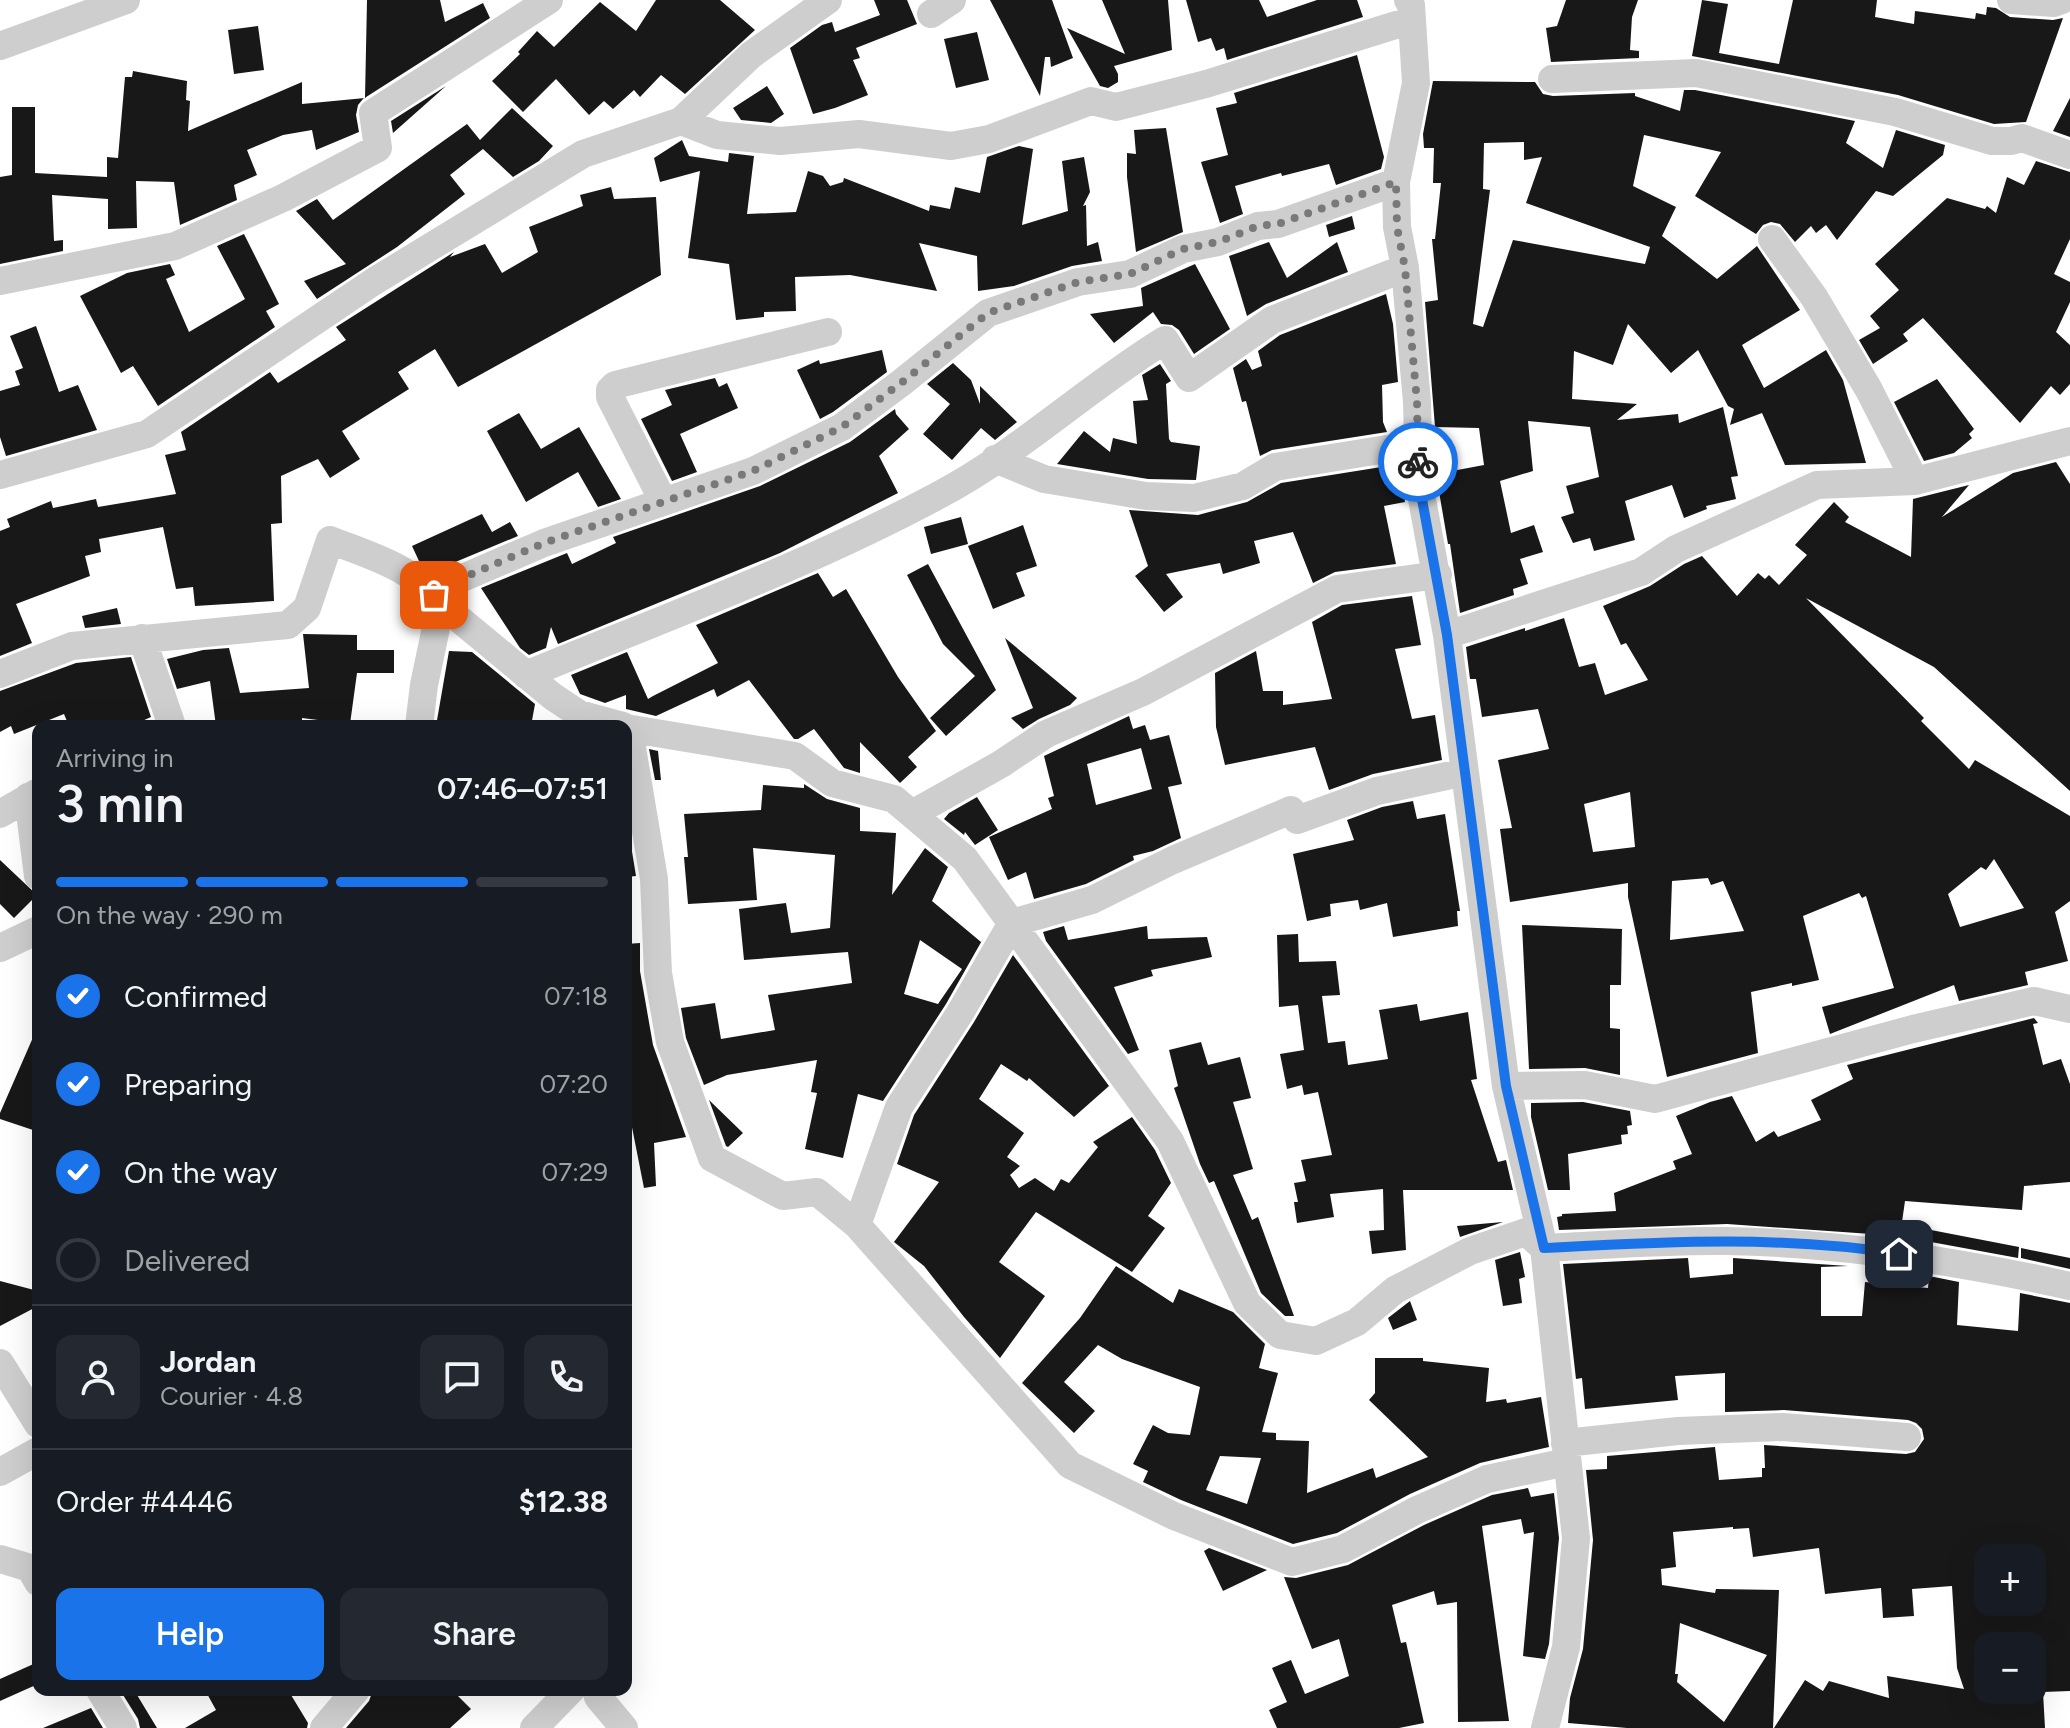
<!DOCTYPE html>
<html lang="en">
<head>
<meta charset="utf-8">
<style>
	:root { --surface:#171b24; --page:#242831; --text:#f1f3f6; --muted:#9ea1a6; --line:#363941; --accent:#1a73e8 }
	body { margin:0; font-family:Figtree,sans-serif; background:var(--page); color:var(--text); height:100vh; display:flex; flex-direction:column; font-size:30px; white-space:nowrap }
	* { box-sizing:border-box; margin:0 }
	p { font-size:26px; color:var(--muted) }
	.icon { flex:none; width:44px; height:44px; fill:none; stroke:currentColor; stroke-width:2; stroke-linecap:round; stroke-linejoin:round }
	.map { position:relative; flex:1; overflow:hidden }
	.side { position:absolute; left:32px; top:720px; width:600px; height:976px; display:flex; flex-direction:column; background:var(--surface); border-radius:16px; box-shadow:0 8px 32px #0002 }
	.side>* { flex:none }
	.controls { position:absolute; left:1974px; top:1544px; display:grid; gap:16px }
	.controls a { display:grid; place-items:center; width:72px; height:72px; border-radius:16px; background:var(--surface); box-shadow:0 8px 32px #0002; font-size:40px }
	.pin { position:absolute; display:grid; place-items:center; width:68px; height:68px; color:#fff; margin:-34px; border-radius:16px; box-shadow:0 4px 12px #0006 }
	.courier { position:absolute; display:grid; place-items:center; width:80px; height:80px; margin:-40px; border:6px solid #1a73e8; border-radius:50%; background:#fff; color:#222; box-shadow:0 2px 10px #0007 }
	.summary em { font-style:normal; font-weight:600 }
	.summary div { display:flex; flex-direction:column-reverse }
	.summary { display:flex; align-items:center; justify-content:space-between; height:136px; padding:0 24px }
	h1 { font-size:52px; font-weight:600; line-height:60px }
	.bar { display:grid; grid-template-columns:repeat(4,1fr); gap:12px 8px; align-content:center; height:96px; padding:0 24px }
	.bar i { height:10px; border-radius:6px; background:var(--line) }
	.bar .selected { background:var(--accent) }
	.bar p { grid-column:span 4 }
	.line { display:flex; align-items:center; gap:20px; padding:0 24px; border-top:2px solid var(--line) }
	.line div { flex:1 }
	.round { display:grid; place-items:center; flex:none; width:84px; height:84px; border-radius:16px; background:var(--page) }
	ol { padding:0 24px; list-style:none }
	li { display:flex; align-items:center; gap:24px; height:88px }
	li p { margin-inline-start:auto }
	li .icon { padding:8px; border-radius:50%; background:var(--accent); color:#fff; stroke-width:4 }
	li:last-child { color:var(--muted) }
	li i { width:44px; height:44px; border:4px solid var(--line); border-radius:50% }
	.button { display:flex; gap:16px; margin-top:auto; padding:16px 24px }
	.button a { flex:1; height:92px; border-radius:16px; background:var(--accent); color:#fff; font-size:32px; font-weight:600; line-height:92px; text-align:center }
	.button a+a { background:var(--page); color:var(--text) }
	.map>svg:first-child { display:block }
	.building { fill:#181818; fill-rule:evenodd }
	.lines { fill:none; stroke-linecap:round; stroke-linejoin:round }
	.minor { stroke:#cecece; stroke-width:28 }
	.done { stroke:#797979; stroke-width:8; stroke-dasharray:0 14.4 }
	.route { stroke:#1a73e8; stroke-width:10 }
</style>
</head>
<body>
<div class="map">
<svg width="2070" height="1728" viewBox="0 0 2070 1728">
	<rect width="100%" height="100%" fill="#fff"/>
	<path class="building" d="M367,0H440L445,22L483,3L490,18L363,99L358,105L356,115L359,132L316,150L312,130L283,135L247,150L257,175L234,185L237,200L180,225L174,182L136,181L137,228L108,229V199L52,195L54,241L63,240V251L0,264V177L12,175V107H35V173L107,177V157L118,158L125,77H132L133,71L187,81L186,100L190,101L188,131L302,82V104L365,98Z
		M656,0H720L755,30L685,94L661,75L640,97L634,90L613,109L604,101L589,115L556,79L523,112L492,81L520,54L518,52L537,31L554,47L600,2L636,31Z
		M874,0H907L917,24L856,48L860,58L853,60L868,95L835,108L813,114L790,48L822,25L832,22L835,32L880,15Z
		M990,0H1052L1073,58L1051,67L1050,57H1045L1040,96Z
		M1102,0H1168L1172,50L1114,66L1118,74V82L1108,88L1100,86L1067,28L1125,54Z
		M1186,0H1259L1267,17L1317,0H1357L1363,17L1227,60L1224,48L1216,51L1211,38L1198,42Z
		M1566,0H1638L1632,17L1630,50L1639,51V58L1551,62L1546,28L1557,26Z
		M1702,0L1728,4L1719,53L1779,64L1793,0H1877L1875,17L1914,24L1915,11L1975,19L1976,13L1986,15L1987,7L1996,8L2010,17L2053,20L2063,18L2026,122L1994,124L1898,95L1692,56Z
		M258,26L264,70L234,74L228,30Z
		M977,32L989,80L956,88L944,39Z
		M1357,55L1384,157L1381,169L1336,185L1329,164L1282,176L1281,173L1235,186L1243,214L1220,223L1201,162L1228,155L1216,108L1237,103L1234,93Z
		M1433,81L1535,82L1543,94L1553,96L1635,93V96L1680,111L1684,90H1695L1855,121L1846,143L1883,168L1896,130L1945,145L1943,155L1893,196L1876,191L1837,240L1826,225L1816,233L1811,226L1795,242L1780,224L1771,222L1763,225L1756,234L1695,196L1721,152L1644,135L1633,186L1676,207L1662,236L1717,279L1757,246L1800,310L1742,345L1764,388L1826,350L1843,380L1866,463L1785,465L1762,413L1730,425L1734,409L1728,406L1698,350L1671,373L1628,324L1613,365L1574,351L1572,399L1637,404L1617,420L1678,414L1679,423L1723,407L1738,476L1731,477L1736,499L1706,506L1707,509L1684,518L1672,485L1625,501L1635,540L1594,551L1590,538L1573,543L1561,517L1574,513L1566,486L1599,477L1590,427L1528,421L1533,471L1500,481L1511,533L1534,525L1543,552L1520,559L1528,584L1513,589L1514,595L1460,613L1450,544H1448L1436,474L1484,465L1479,428L1435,427L1425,302L1438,300L1432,239H1435L1441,183H1433L1434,148H1424L1423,134ZM1524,142V160L1542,157L1526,203L1650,247L1645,264L1513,240L1483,327L1473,324L1490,190L1483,189L1484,143Z
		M446,86L393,133L391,121Z
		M767,86L784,114L771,123L741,120L733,108Z
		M2070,98V137L2053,131Z
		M512,108L553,146L539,161L513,177L483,149L450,175L465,194L397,247L317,299L304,281L346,264L296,211L317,199L333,220L467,124L480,140Z
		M1166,128L1183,232L1136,252L1127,177V153L1136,154L1134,130Z
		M682,140L689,156L728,162L729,153L754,156L747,214L796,212L808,171L823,176L830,186L843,182L844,178L929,211L930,205L950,209L955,187L980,193L987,157L1019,146L1033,149L1022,225L1068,211L1062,161L1084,157L1090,192L1083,206L1086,205L1087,246L1098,242L1102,261L1072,266L1014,286L978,291L977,256L919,243L937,291L850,275L795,277L796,311L764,312V317L736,320L729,264L688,258L700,171L660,182L654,158Z
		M2036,161L2070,172V239L2054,274L2070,282V302L2056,332L2070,345V384L2060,395L2051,386L2020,423L1923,318L1903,334L1908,341L1873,364L1859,340L1880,328L1870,316L1899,290L1875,264L1947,198L1985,209L1987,206L1996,213L2007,177L2024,185Z
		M611,187L614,199L656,197L661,275L458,387L435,349L398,372L409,389L342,431L360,459L330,478L318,459L281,476L282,523L271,524L274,601L195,606L193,587L176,589L163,527L99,539L101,552L85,556L90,576L16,604L32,643L0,656V531L10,527L7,519L51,501L53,508L96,499L98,507L176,494L165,455L186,450L181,432L270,372L278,383L346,340L336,327L454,252L450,257L485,244L502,273L538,252L529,227L583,206L580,195Z
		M1352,216L1355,229L1329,237L1326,225Z
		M244,234L279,304L266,311L275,327L158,406L133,366L121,373L80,296L127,273L170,264L175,275L166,279L189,332L245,299L217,246Z
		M1269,242L1287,278L1337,242L1348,272L1266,304L1247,316L1229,256Z
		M1195,264L1230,329L1194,354L1179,330L1172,325L1161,324L1153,312L1114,343L1090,314L1143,306L1141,288Z
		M1386,294L1393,324L1398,382L1382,385L1383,422L1387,432L1272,450L1260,456L1246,401L1242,402L1233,368L1246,359L1252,370L1262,366L1258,351L1280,335Z
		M36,326L59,392L78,385L97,430L6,456L0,437V391L20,385L15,371L23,368L10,336Z
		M882,350L887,372L833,412L820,419L797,370L819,360L820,364Z
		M953,363L971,380L980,404V386L1017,422L995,440L981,428L952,460L923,434L950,404L927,384Z
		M1160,364L1171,381L1166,384L1169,439L1171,442L1200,446L1196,480L1148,479L1057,464L1084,431L1110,452L1113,438L1137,444L1133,401L1148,400L1142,375Z
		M715,378L719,387L727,383L738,408L680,434L697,472L672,481L641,419L672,405L665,390Z
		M1937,379L1974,429L1969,434L1972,438L1954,453L1924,461L1894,402Z
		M895,409L896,414L909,429L879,456L898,493L780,553L558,644L551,627L546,648L529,655L520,648L481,588L567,553L572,564L616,543L613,537L760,486L850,442Z
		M519,413L541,449L579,427L621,499L598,507L578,472L526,502L487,431Z
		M2056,462L2070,484V791L1934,667L1806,598L1924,718L1921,721L1969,769L1975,760L2070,816V901L2055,912L2068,961L2025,972L2028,985L1959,1001L1954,985L1830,1034L1822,1007L1894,988L1866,896L1862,898L1859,893L1803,916L1819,980L1792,986V983L1751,992L1758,1053L1667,1077L1628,897V883L1510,902L1500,829L1512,828L1498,760L1549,749L1538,709L1482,717L1476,679H1470L1466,647L1525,628V631L1564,618L1579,667L1595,663L1605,695L1648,680L1626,643L1621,645L1603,606L1650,586L1684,564L1702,556L1737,596L1758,573L1765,579L1769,575L1779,585L1807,555L1795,545L1834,502L1849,517L1845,522L1911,557L1913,499L1969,485L1942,517L2013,473ZM1630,792L1635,847L1593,852L1584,804ZM1994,859L2024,908L1960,927L1948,894L1981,867L1986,870ZM1708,878L1711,885L1723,881L1744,931L1670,940L1672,881Z
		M1394,465L1397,482L1402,481L1405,502L1384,506L1396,564L1335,572L1313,583L1293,532L1254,541L1260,563L1223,574L1220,563L1166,574L1183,597L1164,612L1135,576L1148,566L1129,510L1198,515L1247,502L1281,483Z
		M482,514L492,532L510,522L518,536L453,563L436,574L419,561L412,546Z
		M961,517L968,544L931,554L924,527Z
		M1023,525L1037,566L1016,573L1025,596L993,609L968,546Z
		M928,564L996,690L946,736L930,718L975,676L943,644L907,575Z
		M818,573L833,597L846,589L898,677L936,731L908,757L917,767L900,783L860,742V773L844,768L814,729L798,739H794L749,680L717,697L714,689L656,716L626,709V695L605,703L580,694L571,675L627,652L648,699L653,696L718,663L696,625Z
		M1412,596L1421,645L1395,649L1412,719L1435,715L1442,760L1373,774L1329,790L1315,747L1225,765L1216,727L1215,673L1256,651L1263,691H1283V705L1332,699L1312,622L1342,605Z
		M117,608L121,624L85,628L82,616Z
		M303,634L357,635V650H394V673H357L350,724L302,718V726H216L210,681L177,689L167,659L203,650L229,648L240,693L309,688Z
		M1005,638L1077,698L1070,705L1039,719L1023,729L1011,718L1033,708Z
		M449,651L472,652L535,704L531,726H436Z
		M131,657L151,717L131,726H69L64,714L14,734L11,726L0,732V691L76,663Z
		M1129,716L1133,729L1145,725L1150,740L1169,735L1182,784L1168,787L1181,838L1153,851L1133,856L1134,860L1086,884L1034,899L1026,872L1008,880L989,837L1052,809L1048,798L1054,796L1044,756ZM1141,748L1152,789L1096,805L1087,764Z
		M649,749L658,751L661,780H655Z
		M804,784L827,799L860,808V831L896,833L892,895L925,848L948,867L932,901L981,942L984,937L946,1004L883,1101L858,1094L843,1158L805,1149L817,1093L811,1092L817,1060L727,1075L704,1085L686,1038L681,1008L715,1003L721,1039L775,1030L768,995L852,983L848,952L744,960L739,909L786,903L791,933L830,928L835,855L753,848L757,900L688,904L684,857H688L684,814L761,810L763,785L804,788ZM920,940L962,969L938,1004L904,994Z
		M977,797L998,830L975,845L965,832L964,835L944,819L949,813Z
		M1413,801L1417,819L1445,814L1460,911H1457L1458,926L1393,937L1387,903L1360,910L1358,900L1330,904L1331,916L1307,921L1293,854L1354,840L1347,820L1382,807Z
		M626,815L636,876L626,877Z
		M0,860L37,895L14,918L0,904Z
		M1522,925L1622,929L1621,985H1610V1028L1620,1029V1075L1585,1068L1529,1069Z
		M1064,926L1068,940L1147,926L1148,939L1207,937L1212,957L1151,970L1153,976L1114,987L1139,1050L1128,1054L1046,941L1043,932Z
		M1298,934L1299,962L1336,961L1340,995L1322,996L1328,1043L1345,1041L1348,1065L1388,1059L1379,1010L1417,1004L1420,1021L1468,1012L1477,1079L1471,1080L1498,1162L1506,1160L1513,1190H1403L1406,1250L1372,1254L1369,1231L1384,1230L1383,1189L1330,1194L1334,1217L1297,1223L1294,1202H1298L1294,1183L1306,1181L1301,1160L1332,1155L1318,1092L1304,1095L1302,1085L1287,1089L1280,1054L1304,1050L1298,1005L1279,1007L1277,935Z
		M640,943V971L653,1045L686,1137L654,1143L656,1186L644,1188L626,1097V944Z
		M1013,955L1109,1086L1074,1117L1029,1078L1027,1081L1001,1064L979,1099L1024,1133L1007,1157L1020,1166L1010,1175L1019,1188L1035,1178L1054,1191L1061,1179L1069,1183L1098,1147L1093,1142L1132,1117L1155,1150L1171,1183L1148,1216L1165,1228L1132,1272L1036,1212L999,1262L1045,1296L1000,1358L964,1317L924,1266L894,1242L939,1182L897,1164L914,1115L974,1022Z
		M2034,1018L2038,1023L2033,1024L2043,1065L2061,1059L2070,1084V1182L2024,1186L2022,1210L1905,1201L1900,1236L1727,1224L1559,1230L1557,1217L1562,1216V1214L1616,1211L1614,1193L1676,1169L1673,1161L1692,1154L1676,1116L1710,1102L1732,1096L1756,1142L1774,1131L1778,1137L1821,1120L1811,1100L1853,1079L1847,1065Z
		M38,1026V1116L33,1130L0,1119V1113Z
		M1201,1042L1208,1065L1240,1057L1251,1098L1233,1102L1253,1169L1233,1175L1252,1220L1258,1217L1294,1316H1285L1261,1293L1214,1181L1209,1183L1200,1164L1174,1088L1178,1086L1169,1050Z
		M709,1100L743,1133L728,1147L726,1146Z
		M1583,1102L1630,1111L1632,1125L1627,1126L1628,1134L1621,1135L1622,1144L1568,1154L1570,1190H1548L1531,1117V1103Z
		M1503,1222L1460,1237L1457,1226Z
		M1931,1230L2019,1247L2018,1258L1931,1242Z
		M2021,1248L2070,1258V1269L2021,1258Z
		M1520,1252L1525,1277L1519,1279L1522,1303L1503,1306L1495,1260Z
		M1688,1258L1690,1278L1733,1274V1258L1848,1266L1821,1267V1316H1862L1865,1282L1928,1288L1929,1276L1959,1282L1957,1325L2018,1331L2020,1293L2070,1303V1691L2043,1692L2045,1728H1774L1805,1680L1823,1691L1829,1681L1889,1698L1887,1676L1964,1689L1957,1668L1952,1586L1912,1589L1914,1616L1883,1618L1881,1588L1825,1594L1819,1548L1753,1557L1749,1528L1733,1529V1527L1673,1532L1676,1567L1661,1569L1662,1585L1715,1593L1716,1589L1779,1590L1773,1728H1627L1568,1723L1570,1698L1583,1649L1593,1540L1586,1470L1607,1469V1456L1715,1447L1719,1480L1762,1477V1468H1765L1764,1445L1906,1454L1915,1452L1924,1439L1922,1429L1916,1423L1908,1420L1784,1410L1725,1412V1373L1675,1376L1678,1400L1585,1409L1582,1378L1576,1379L1563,1264ZM1988,1558H2032V1602H1988ZM1680,1623L1767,1655L1724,1722L1677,1682L1678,1674H1675ZM1988,1646H2032V1690H1988Z
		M1116,1266L1173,1303L1179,1289L1233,1312L1265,1344L1259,1368L1278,1373L1262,1432L1276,1433V1440L1309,1441L1307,1493L1373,1468L1376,1478L1428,1457L1369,1400L1375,1393V1358H1423V1361L1489,1368L1486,1402L1506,1399L1507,1403L1541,1397L1549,1447L1480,1463L1410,1494L1337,1533L1293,1544L1181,1500L1143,1482L1148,1471L1133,1464L1153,1425L1168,1433L1190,1435L1200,1387L1122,1359L1098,1345L1064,1382L1095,1411L1074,1433L1022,1383L1080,1318ZM1220,1456L1261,1458L1247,1504L1206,1490Z
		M0,1281L38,1291V1306L0,1326Z
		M1410,1301L1417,1320L1393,1330L1388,1318Z
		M1528,1488L1531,1497L1554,1493L1559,1538L1549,1644L1545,1659L1523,1656L1534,1532L1524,1534L1521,1519L1482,1526L1509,1721L1458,1722L1457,1602L1437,1605L1434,1591L1392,1605L1401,1643L1406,1642L1424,1723L1399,1728H1277L1269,1710L1287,1702L1272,1668L1291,1660L1305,1694L1349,1676L1339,1639L1312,1649L1284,1577L1296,1578L1348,1565L1424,1525L1492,1495Z
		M1209,1548L1267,1570L1223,1591L1204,1551Z
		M38,1662V1684L0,1701V1679Z
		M120,1690H134L157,1728H140L138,1719Z
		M205,1690H288L308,1723L307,1728H185L216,1710Z
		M373,1690H452L471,1709L450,1728H346L369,1701Z
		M91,1708L103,1728H43Z"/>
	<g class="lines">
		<path class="minor" d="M1408,0L1411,5L1416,83L1396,182L1397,227L1405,268L1417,402L1419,483L1447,635L1506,1086L1544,1248L1576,1538L1566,1647L1545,1728
			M2011,0L2054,3L2062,0
			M931,14L952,0
			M0,46L126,0
			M1552,79L1696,73L1895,112L1992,141H2011L2022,138L2070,155
			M681,121L717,135L780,141L859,134L951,146L989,139L1091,101L1116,107L1206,84L1412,20
			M1772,239L1814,297L1869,390L1915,481
			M0,281L175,246L283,198L378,148L373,113L549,0
			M995,459L1044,479L1146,496L1194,498L1243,486L1275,467L1418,444
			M0,475L147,434L373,282L583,154L681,121L751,55L828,0
			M663,501L610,397V390L615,385L828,332
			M434,595L460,579L544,543L753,471L842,427L901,383L988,313L1078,282L1130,274L1183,249L1218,242L1258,226L1278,224L1396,182
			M1447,635L1641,572L1676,549L1817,485L1915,481L2070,441
			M142,638L172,726
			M0,674L72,646L288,625L307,608L330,540C369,555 415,568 441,604L552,696L579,714L623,726
			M526,675C664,618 807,566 939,495C1020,452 1088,387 1165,340L1189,378L1272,320L1405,268
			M419,726L424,685L441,604
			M626,728L795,756L832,783L894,799L965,859L1170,1141L1247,1303L1280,1335L1316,1341L1357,1322L1395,1290L1470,1251L1526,1232L1544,1248C1605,1245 1666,1240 1726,1241C1843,1243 1957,1261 2070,1286
			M629,730L654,879L658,973L670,1042L712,1158L783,1196L817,1192L857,1225L1070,1465L1174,1516L1292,1562L1343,1549L1417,1510L1487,1479L1567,1462
			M28,797L38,876
			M0,814L38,792
			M912,814L1001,764L1046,734L1143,692L1337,589L1438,575
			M0,948L38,930
			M1506,1086L1585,1085L1655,1099L1913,1029L2034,1001L2070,1009
			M857,1225L899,1107L960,1013L1012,923L1092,900L1173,860L1291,810L1297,820L1377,791L1465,772
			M0,1363L38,1424
			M1565,1443L1678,1431L1783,1427L1907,1437
			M0,1472L38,1451
			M0,1559L30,1568L38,1582
			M100,1690L123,1728
			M596,1690L598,1697L624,1728
			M324,1728L356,1690
			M534,1728L571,1690"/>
	</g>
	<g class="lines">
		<path class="done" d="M434,595L460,579L544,543L753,471L842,427L901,383L988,313L1078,282L1130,274L1183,249L1218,242L1258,226L1278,224L1396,182L1397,227L1405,268L1417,402L1418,462"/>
		<path class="route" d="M1418,462L1419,483L1447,635L1506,1086L1544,1248C1662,1242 1782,1235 1899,1254"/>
	</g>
</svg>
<div class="controls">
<a>+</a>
<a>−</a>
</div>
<div class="pin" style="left:434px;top:595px;background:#ea580c"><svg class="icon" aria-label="bag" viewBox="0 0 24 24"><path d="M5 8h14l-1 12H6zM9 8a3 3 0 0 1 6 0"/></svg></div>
<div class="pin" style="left:1899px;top:1254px;background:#1f2937"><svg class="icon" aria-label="home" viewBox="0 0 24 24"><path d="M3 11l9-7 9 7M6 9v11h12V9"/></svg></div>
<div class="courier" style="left:1418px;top:462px"><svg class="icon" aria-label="bike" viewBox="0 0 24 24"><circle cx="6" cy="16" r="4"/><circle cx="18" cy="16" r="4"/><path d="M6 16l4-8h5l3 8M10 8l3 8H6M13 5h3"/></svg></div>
<section class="side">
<div class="summary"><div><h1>3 min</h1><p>Arriving in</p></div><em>07:46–07:51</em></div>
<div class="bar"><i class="selected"></i><i class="selected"></i><i class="selected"></i><i></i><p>On the way · 290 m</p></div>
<ol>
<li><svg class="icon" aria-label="check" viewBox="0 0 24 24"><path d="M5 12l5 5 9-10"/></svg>Confirmed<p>07:18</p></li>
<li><svg class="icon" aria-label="check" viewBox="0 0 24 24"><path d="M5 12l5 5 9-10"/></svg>Preparing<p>07:20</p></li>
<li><svg class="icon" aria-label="check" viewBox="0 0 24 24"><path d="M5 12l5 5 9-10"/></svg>On the way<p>07:29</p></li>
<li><i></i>Delivered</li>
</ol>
<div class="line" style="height:144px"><a class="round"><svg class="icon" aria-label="person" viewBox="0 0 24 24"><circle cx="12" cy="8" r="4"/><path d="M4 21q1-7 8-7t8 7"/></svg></a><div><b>Jordan</b><p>Courier · 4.8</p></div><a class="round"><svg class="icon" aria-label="chat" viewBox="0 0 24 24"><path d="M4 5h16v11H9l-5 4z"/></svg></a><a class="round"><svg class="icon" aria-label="phone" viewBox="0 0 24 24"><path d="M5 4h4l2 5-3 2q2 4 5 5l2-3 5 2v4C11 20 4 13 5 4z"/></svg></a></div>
<div class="line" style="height:104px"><div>Order #4446</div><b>$12.38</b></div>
<div class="button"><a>Help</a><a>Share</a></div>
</section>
</div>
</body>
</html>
